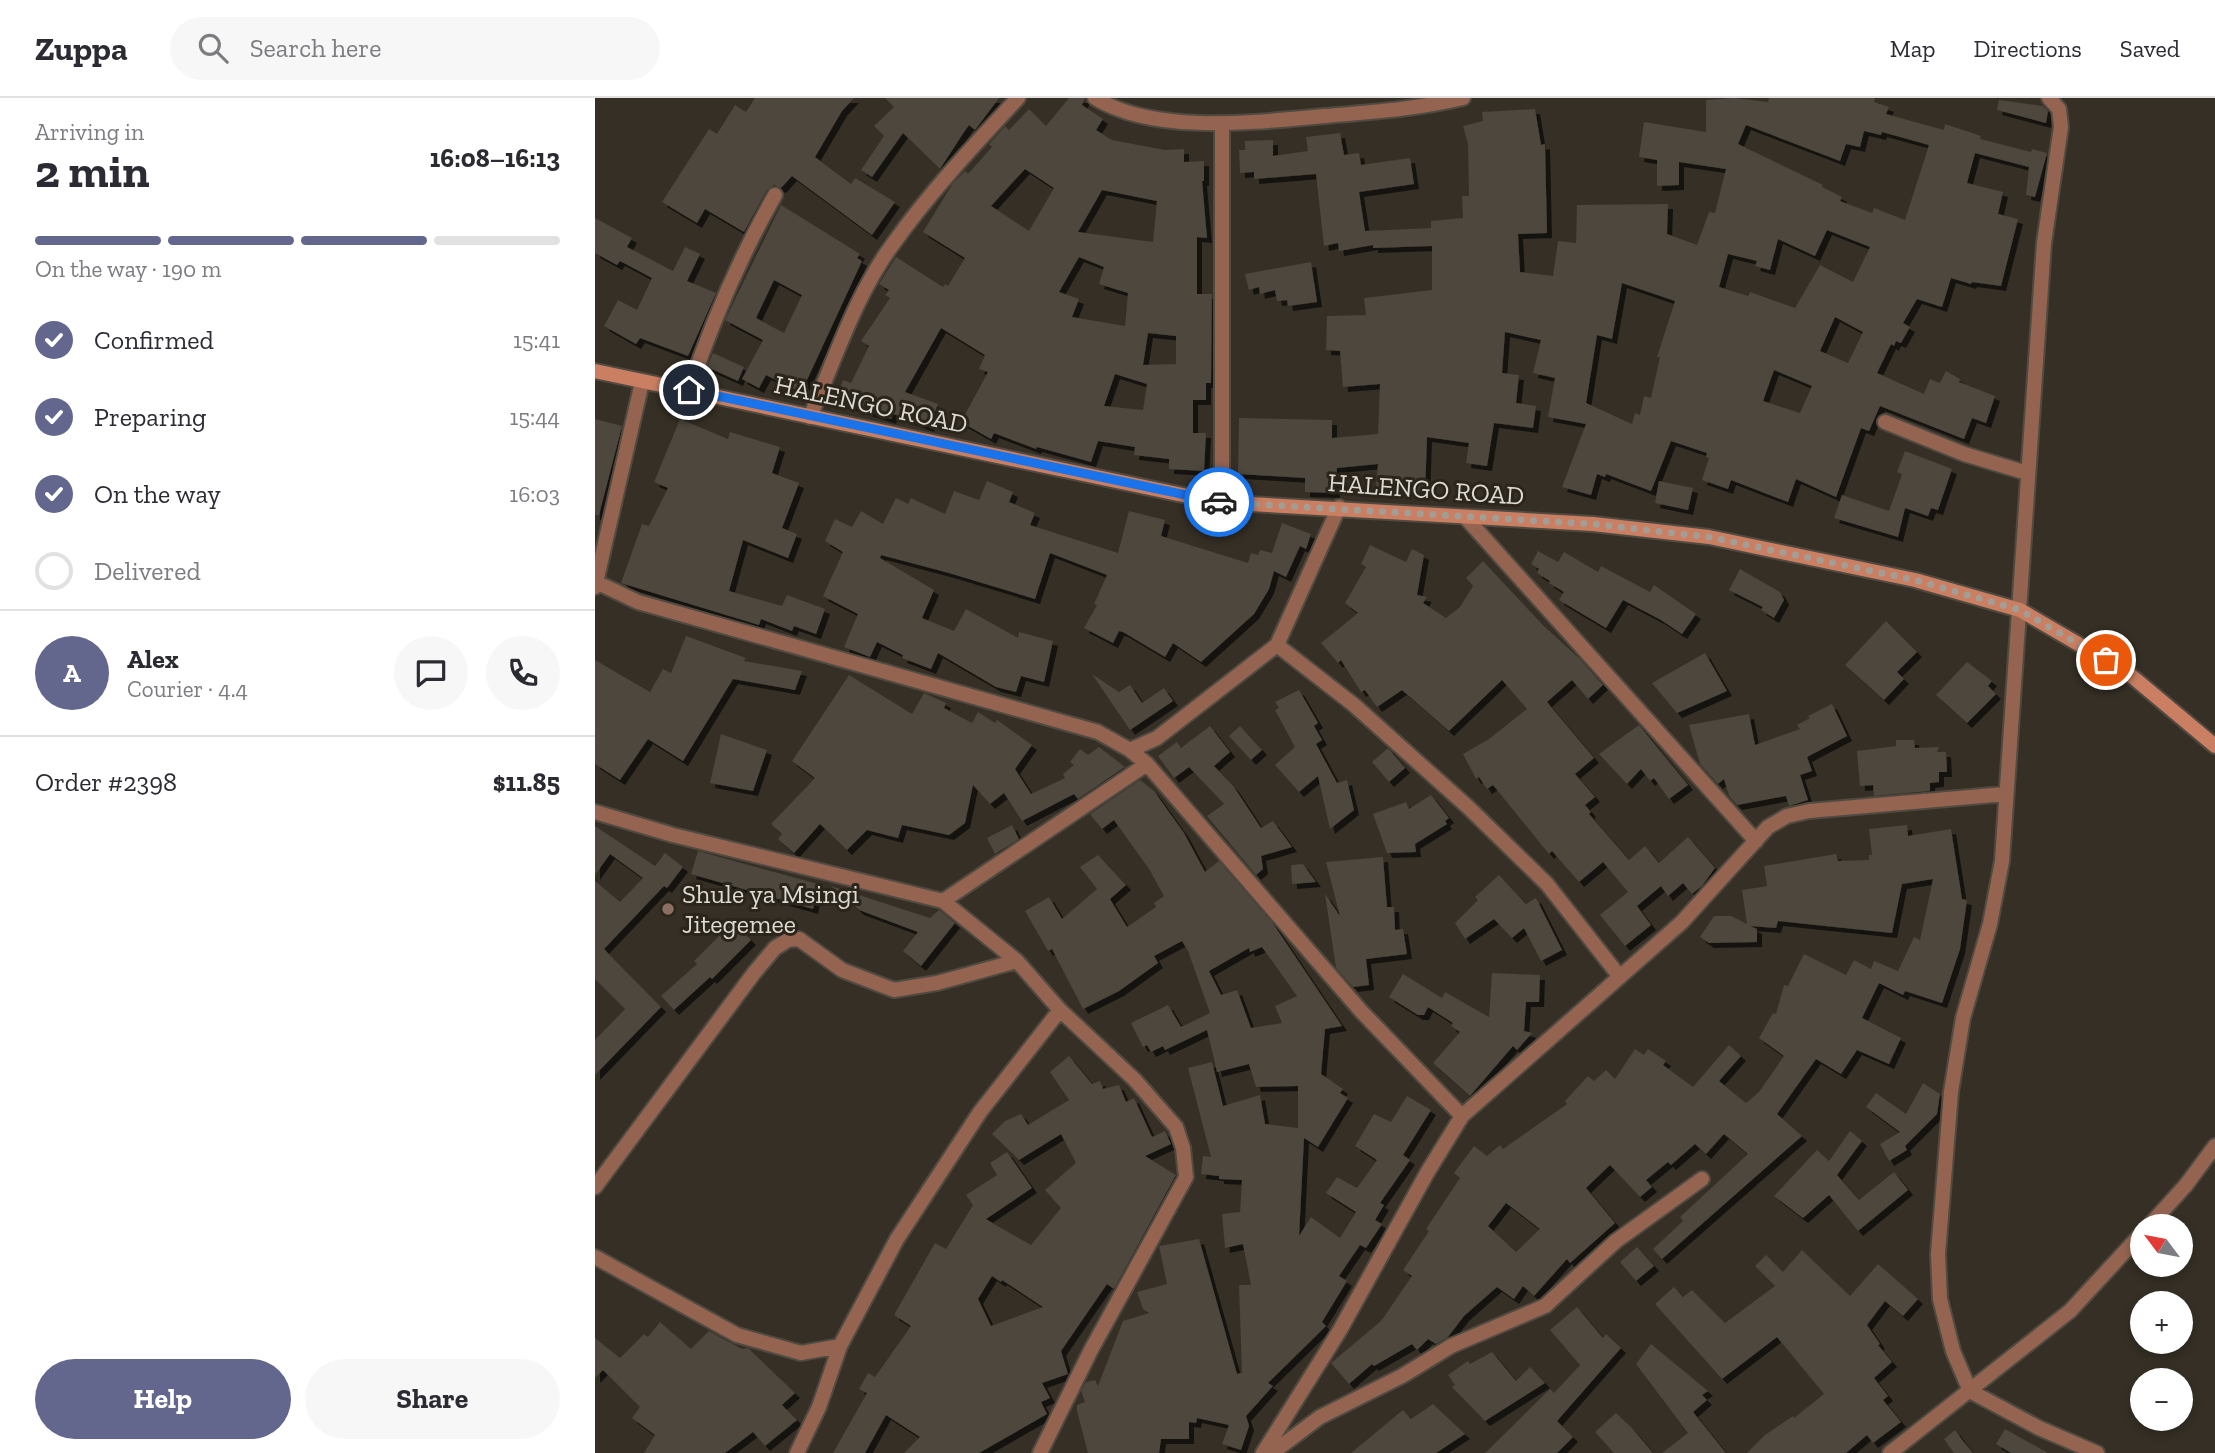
<!DOCTYPE html>
<html lang="en">
<head>
<meta charset="utf-8">
<style>
	:root { --surface:#fff; --page:#f7f7f7; --text:#2b2b33; --muted:#7c7c81; --line:#e1e1e2; --accent:#63678d }
	body { margin:0; font-family:"Zilla Slab",serif; background:var(--page); color:var(--text); height:100vh; display:flex; flex-direction:column; font-size:26px; white-space:nowrap }
	* { box-sizing:border-box; margin:0 }
	p { font-size:23px; color:var(--muted) }
	.icon { flex:none; width:38px; height:38px; fill:none; stroke:currentColor; stroke-width:2; stroke-linecap:round; stroke-linejoin:round }
	.map { position:relative; flex:1; overflow:hidden }
	.sheet { display:flex; flex-direction:column; background:var(--surface); width:595px }
	.sheet>* { flex:none }
	.needle { width:46px; rotate:302deg }
	.fabs { position:absolute; left:1535px; top:1116px; display:grid; gap:14px }
	.fabs a { display:grid; place-items:center; width:63px; height:63px; border-radius:50%; background:var(--surface); box-shadow:0 4px 10px #0003; font-size:35px }
	.pin { position:absolute; display:grid; place-items:center; width:60px; height:60px; color:#fff; margin:-30px; border:4px solid #fff; border-radius:50%; box-shadow:0 2px 7px #0007 }
	.courier { position:absolute; display:grid; place-items:center; width:70px; height:70px; margin:-35px; border:5px solid #1a73e8; border-radius:50%; background:#fff; color:#222; box-shadow:0 2px 9px #0007 }
	.overview em { font-style:normal; font-weight:700 }
	.overview div { display:flex; flex-direction:column-reverse }
	.overview { display:flex; align-items:center; justify-content:space-between; height:119px; padding:0 35px }
	h1 { font-size:46px; font-weight:700; line-height:52px }
	.bar { display:grid; grid-template-columns:repeat(4,1fr); gap:10px 7px; align-content:center; height:84px; padding:0 35px }
	.bar i { height:9px; border-radius:5px; background:var(--line) }
	.bar .active { background:var(--accent) }
	.bar p { grid-column:span 4 }
	.line { display:flex; align-items:center; gap:18px; padding:0 35px; border-top:2px solid var(--line) }
	.line div { flex:1 }
	.round { display:grid; place-items:center; flex:none; width:74px; height:74px; border-radius:37px; background:var(--page) }
	ol { padding:0 35px; list-style:none }
	li { display:flex; align-items:center; gap:21px; height:77px }
	li p { margin-inline-start:auto }
	li .icon { padding:7px; border-radius:50%; background:var(--accent); color:#fff; stroke-width:4 }
	li:last-child { color:var(--muted) }
	li i { width:38px; height:38px; border:4px solid var(--line); border-radius:50% }
	.action { display:flex; gap:14px; margin-top:auto; padding:14px 35px }
	.action a { flex:1; height:80px; border-radius:42px; background:var(--accent); color:#fff; font-size:28px; font-weight:700; line-height:80px; text-align:center }
	.action a+a { background:var(--page); color:var(--text) }
	header { display:flex; align-items:center; gap:42px; box-sizing:border-box; height:98px; padding:0 35px; background:var(--surface); border-bottom:2px solid var(--line) }
	header strong { font-size:33px }
	nav { display:flex; gap:38px; margin-inline-start:auto; font-size:24px }
	.search { width:490px; height:63px; background:var(--page); display:flex; align-items:center; gap:18px; box-sizing:border-box; padding:0 24px; border-radius:38px; color:var(--muted); font-size:26px }
	main { display:flex; flex:1; min-height:0 }
	.map>svg:first-child { display:block }
	.building { fill:#4d463c; fill-rule:evenodd; filter:url(#shadow) }
	.lines { fill:none; stroke-linecap:round; stroke-linejoin:round }
	.street-casing { stroke:#504a41; stroke-width:18 }
	.secondary-casing { stroke:#504a41; stroke-width:18 }
	.street { stroke:#946451; stroke-width:14 }
	.secondary { stroke:#cb7f62; stroke-width:14 }
	.done { stroke:#a29e96; stroke-width:7; stroke-dasharray:0 12.6 }
	.route { stroke:#1a73e8; stroke-width:9 }
	.education-dot { fill:#8d6e63; stroke:#2b251b; stroke-width:2.5 }
	.labels { text-anchor:middle; stroke-width:6; stroke-linejoin:round; paint-order:stroke }
	.street-label { font-size:26px; fill:#dddad3; stroke:#2b251b }
	.poi-label { font-size:26px; fill:#dddad3; stroke:#2b251b; text-anchor:start }
</style>
</head>
<body>
<header>
<strong>Zuppa</strong>
<div class="search"><svg class="icon" aria-label="search" viewBox="0 0 24 24"><circle cx="10" cy="10" r="6"/><path d="M15 15l6 6"/></svg>Search here</div>
<nav><a>Map</a><a>Directions</a><a>Saved</a></nav>
</header>
<main>
<section class="sheet">
<div class="overview"><div><h1>2 min</h1><p>Arriving in</p></div><em>16:08–16:13</em></div>
<div class="bar"><i class="active"></i><i class="active"></i><i class="active"></i><i></i><p>On the way · 190 m</p></div>
<ol>
<li><svg class="icon" aria-label="check" viewBox="0 0 24 24"><path d="M5 12l5 5 9-10"/></svg>Confirmed<p>15:41</p></li>
<li><svg class="icon" aria-label="check" viewBox="0 0 24 24"><path d="M5 12l5 5 9-10"/></svg>Preparing<p>15:44</p></li>
<li><svg class="icon" aria-label="check" viewBox="0 0 24 24"><path d="M5 12l5 5 9-10"/></svg>On the way<p>16:03</p></li>
<li><i></i>Delivered</li>
</ol>
<div class="line" style="height:126px"><b class="round" style="background:var(--accent);color:#fff">A</b><div><b>Alex</b><p>Courier · 4.4</p></div><a class="round"><svg class="icon" aria-label="chat" viewBox="0 0 24 24"><path d="M4 5h16v11H9l-5 4z"/></svg></a><a class="round"><svg class="icon" aria-label="phone" viewBox="0 0 24 24"><path d="M5 4h4l2 5-3 2q2 4 5 5l2-3 5 2v4C11 20 4 13 5 4z"/></svg></a></div>
<div class="line" style="height:91px"><div>Order #2398</div><b>$11.85</b></div>
<div class="action"><a>Help</a><a>Share</a></div>
</section>
<div class="map">
<svg width="1620" height="1355" viewBox="0 0 1620 1355">
	<defs>
		<filter id="shadow"><feDropShadow dx="5" dy="5" stdDeviation="0" flood-color="#0009"/></filter>
	</defs>
	<rect width="100%" height="100%" fill="#352f25"/>
	<path class="building" d="M160,0H259L247,13L220,59L256,86L260,80L300,104L277,137L197,78L186,90L179,87L172,92L149,134L110,111L102,125L67,104L114,31L122,36L140,7L151,14Z
		M290,0H404L380,32L374,27L369,34L345,71L308,35L277,79L266,72L289,38L279,28L299,9Z
		M474,0H490L487,7L508,21L501,32L517,42L570,52L589,51V64L609,63V83H607L612,140L602,139V196H617L616,285H611V302H598V335H611L609,373L574,371V361L539,357L540,349L503,343L496,364L442,349L441,351L399,335L396,341L366,324L393,274L384,271L390,257L346,230L310,294L343,306L334,329L298,316L296,321L240,303L248,282L256,285L274,248L266,243L295,200L290,197L294,192L284,186L301,159L348,189L350,186L353,188L370,160L328,134L358,85L370,73L373,76L397,49L394,46L410,28L414,32L434,11L451,28ZM430,71L459,90L434,133L396,108ZM507,92L562,103L558,144L483,134ZM484,159L509,169L504,186L533,195L530,228L477,219L484,201L464,194ZM553,235L581,238V266L548,267ZM520,276L552,286L548,312L509,308Z
		M1139,0L1173,4L1174,0H1280L1279,4L1294,9L1291,16L1349,32L1350,26L1386,38L1385,41L1436,54L1437,51L1452,55L1440,99L1431,97L1434,69L1380,55L1372,85L1408,94L1403,116L1423,121L1406,188L1377,184L1376,186L1356,180L1347,209L1322,201L1308,225L1315,229L1306,245L1301,243L1299,248L1296,246L1282,275L1329,296L1335,281L1345,285L1351,273L1365,281L1364,284L1400,298L1391,325L1377,320L1369,341L1285,308L1274,333L1266,330L1241,399L1201,381L1193,404L1136,382L1133,391L1107,382L1114,360L1111,359L1112,355L1076,343L1056,393L1011,376L1010,379L1002,376L996,397L967,389L991,326L953,319L960,280L938,275L946,242L910,234L907,275L924,277L921,305L941,308L938,330L899,325L892,368L871,365L874,345L832,339L830,395L781,390L783,366L742,370L740,395L710,394V380L643,376L644,320L737,322V340L783,336L785,286L748,289L745,253L731,252L732,218L771,217L769,200L837,192V148L778,150V147L744,153L743,145L729,148L721,76L659,81V74L645,75L644,52H650V43L678,42V58L713,53L711,39L745,35L749,57L764,55L766,67L815,60L819,86L764,94L770,133L836,130V123L868,120L867,98H874L873,46L868,28L888,23L887,14L940,11L946,47L950,46L952,135L923,136L925,174L958,178L963,143L981,145L982,107L1073,106L1072,136L1102,147L1114,114L1120,115L1131,71L1084,64V87L1062,88V62L1044,59L1049,24L1111,34V2ZM1151,27L1245,63L1251,46L1265,49L1269,33L1286,37L1287,34L1334,47L1310,122L1279,110L1277,115L1245,103L1247,99L1227,89L1228,87L1143,46ZM1232,132L1275,149L1258,184L1225,167L1200,210L1155,194L1153,198L1124,189L1133,156L1162,163L1160,168L1175,172L1183,141L1220,158ZM1027,185L1080,203L1062,259H1065L1056,300L1049,298L1045,317L1040,315L1037,326L991,305L1002,237L1017,241ZM1240,219L1268,234L1253,265L1225,253ZM1179,272L1217,288L1205,315L1168,303Z
		M1404,2L1448,8L1453,13L1451,25L1402,12Z
		M186,107L265,156L262,160L267,163L206,295L171,277L164,290L147,281L168,242L130,222ZM179,182L207,197L189,235L161,220Z
		M0,120L37,140L32,149L78,173L90,149L105,156L92,183L121,195L93,258L45,240L41,246L9,228L23,202L42,212L57,180L25,163L22,167L0,155Z
		M716,164L722,204L693,208L692,202L682,203L680,192L665,196L664,189L654,192L650,176Z
		M118,255L149,269L143,283L112,269Z
		M0,321L27,328L4,417H0Z
		M85,321L133,341L135,334L185,349L177,375L204,385L187,430L202,436L193,460L148,442L134,493L187,508L192,497L230,511L221,536L199,528L197,533L166,521L164,527L26,485L47,426L54,428L73,390L59,384Z
		M1310,353L1357,371L1343,412L1336,410L1333,418L1310,410L1303,439L1239,420L1247,397L1294,413L1307,376L1302,374Z
		M392,383L418,394L414,404L440,415L435,427L523,455L534,413L570,422L566,438L653,465L656,455L663,457L665,452L677,455L687,425L716,436L711,451L705,448L691,479L679,473L674,491L659,516L606,564L578,545L570,559L528,534L524,533L518,545L489,530L502,507L499,506L512,477L455,455L440,501L354,475L286,457L285,460L339,492L327,520L359,533L371,511L423,540L424,534L458,543L449,584L426,578L421,594L401,589L343,555L336,571L307,560L308,557L282,544L275,559L249,549L263,516L228,498L248,454L230,443L240,421L257,429L266,413L288,426L301,400L313,406L316,400L350,416L359,393L384,402Z
		M1064,383L1098,390L1093,412L1060,405Z
		M775,447L811,464L817,451L829,457L822,497L832,499L828,505L851,520L865,509L878,488L871,480L888,463L949,528L986,562L1008,587L993,601L977,582L952,604L999,660L980,676L1000,699L990,707L996,714L994,716L1034,762L1050,748L1064,765L1093,739L1120,770L1107,788L1097,796L1088,785L1073,798L1066,788L1042,808L1056,827L1030,848L1005,817L1033,794L1008,764L984,784L957,753L954,756L898,687L892,691L884,679L881,681L868,656L894,641L932,611L907,582L854,633L807,592L782,609L770,592L766,594L746,562L743,565L726,545L763,515L750,505L771,469L766,466Z
		M943,453L963,464L969,454L1003,474L1006,468L1055,494L1059,487L1101,516L1087,536L1066,522L1028,502L1011,530L964,502L969,494L954,485L955,483L942,475L944,471L936,466Z
		M1145,471L1185,494L1189,502L1179,520L1166,512L1168,509L1134,492Z
		M1291,523L1322,554L1302,574L1309,581L1289,602L1250,567Z
		M91,538L151,560L149,563L207,573L200,592L138,581L88,663L53,641L25,682L0,666V562L55,594L68,571L76,575Z
		M1110,555L1132,593L1082,615L1057,585Z
		M1372,564L1397,583L1393,588L1401,596L1372,625L1341,597Z
		M497,576L524,594L535,587L547,605L569,590L578,603L535,632Z
		M254,577L317,616L329,595L351,605L349,610L377,625L383,614L400,625L402,622L437,647L420,671L436,696L470,680L468,676L479,667L475,664L485,651L493,657L504,649L530,669L483,701L479,696L427,723L409,695L395,706L378,687L370,725L354,737L307,727L303,740L272,732L252,752L225,726L199,755L183,741L187,736L176,726L220,680L197,663Z
		M704,592L723,625L719,628L727,642L721,646L742,685L752,682L759,712L735,731L723,678L704,694L680,667L700,649L680,612L684,610L680,604Z
		M1237,606L1252,638L1212,659L1217,673L1205,677L1213,702L1194,708L1191,698L1142,707L1134,698L1129,681L1123,686L1105,666L1094,627L1154,616L1160,647L1205,631L1202,627L1215,620L1213,618Z
		M1044,627L1093,687L1074,701L1059,680L1055,683L1046,671L1032,686L1004,656Z
		M615,628L635,654L619,668L639,689L666,730L678,723L697,749L666,758L668,771L661,777L612,718L629,706L594,669L579,680L563,658L582,644L586,650Z
		M645,628L667,652L656,662L634,638Z
		M126,636L172,652L158,693L115,685Z
		M1301,642H1319L1320,650L1344,649L1342,654H1351L1352,674H1344V684L1335,685V693L1279,698L1278,687L1265,688L1262,653L1301,648Z
		M793,650L810,670L794,684L777,664Z
		M545,682L559,693L589,735L610,774L624,763L677,824L747,928L730,931L726,976L748,991L745,995L753,1000L723,1049L709,1040L704,1138L716,1119L745,1140L761,1114L731,1095L742,1079L762,1090L782,1062L760,1048L779,1016L796,1024L812,998L836,1012L808,1057L815,1062L785,1105L789,1107L780,1122L787,1126L771,1150L765,1147L744,1178L752,1183L727,1224L731,1228L673,1285L678,1288L651,1318L654,1328L646,1352L627,1346L634,1327L602,1320L601,1325L594,1324V1341H566L564,1355H493L482,1313V1307L490,1304L486,1293L491,1284L500,1282L503,1288L528,1223L554,1215L548,1211L542,1194L572,1186L564,1148L604,1141L642,1276L647,1275L644,1187H656L648,1146L630,1150L627,1116L645,1114L647,1082L624,1081V1078L606,1076L608,1058L616,1059L593,970L617,964L628,1008L665,997L670,1026L703,1030V988L661,989L654,966L622,974L612,932L570,952L568,948L556,954L552,947L548,949L536,925L573,907L586,929L615,915L593,853L587,843L559,858L563,865L524,893L488,911L457,851L453,853L430,813L454,799L467,821L502,791L485,769L503,757L531,787L515,801L532,829L561,809L559,805L569,798L554,771L519,722L507,731L495,716ZM667,849L702,898L680,908L687,925L656,930L642,892L626,897L614,873L654,850L655,854Z
		M836,697L854,720L850,723L852,726L820,746L821,754L792,755L778,716L811,704L814,711Z
		M417,727L424,741L400,756L392,740Z
		M1312,727L1313,738L1356,731L1367,801L1372,802L1365,851L1347,905L1310,893L1308,897L1284,885L1267,920L1306,940L1294,966L1262,952L1246,976L1221,961L1182,1016L1207,1038L1067,1161L1058,1151L1088,1123L1085,1119L1153,1056L1129,1036L1111,1056L1100,1046L1076,1067L1073,1064L1051,1082L1057,1089L1045,1099L1015,1067L991,1090L1020,1125L975,1165L972,1161L939,1198L928,1188L919,1201L902,1189L869,1218L853,1239L841,1246L833,1241L822,1252L817,1246L779,1268L777,1266L754,1286L736,1265L786,1223L817,1178L808,1172L834,1133L831,1131L865,1080L859,1075L879,1048L892,1058L905,1047L908,1051L972,1006L970,1003L993,978L999,983L1011,972L1020,981L1040,951L1049,957L1053,951L1071,963L1068,967L1098,989L1134,947L1146,958L1124,983L1151,1005L1164,994L1189,958L1164,940L1178,915L1181,916L1189,887L1193,888L1209,856L1251,877L1259,862L1276,871L1279,863L1303,873L1319,839L1325,842L1338,781L1307,786L1297,835L1183,823L1181,830L1155,828L1162,831V844L1114,845L1105,839L1119,818H1136L1152,826L1147,792L1172,788L1169,768L1241,756L1243,763L1274,762V757H1277L1274,731ZM911,1105L945,1131L921,1154L893,1128Z
		M0,728L60,768L70,755L88,769L72,790L69,788L9,851L66,909L0,977V942L30,911L0,881V783L25,804L48,780L15,756L0,777Z
		M103,753L223,786L218,811L96,776Z
		M788,759L792,809H799L800,832L808,831L812,856L771,861L774,887L758,889L741,870L730,796L745,818L731,764Z
		M708,766L721,784L697,786L696,767Z
		M904,777L931,806L941,800L967,852L946,863L929,830L917,840L899,821L870,841L860,825L883,802L880,799Z
		M236,788L335,820L344,812L360,825L326,868L308,853L323,834L264,812Z
		M138,824L156,842L117,881L115,879L79,912L66,898L102,866L99,863Z
		M897,875L945,877L944,904H931L929,933L937,935L922,952L918,948L875,998L838,965L865,934L856,928L858,925L833,909L829,917H823L794,899L808,876L847,900L850,894L894,919Z
		M474,958L497,986L505,983L508,991L524,987L531,1004L539,1000L557,1039L570,1033L576,1046L550,1058L581,1077L519,1191L512,1186L466,1253L473,1276L447,1285L455,1300L446,1304L452,1316L384,1355H309L325,1339L291,1317L270,1355H238L272,1295L264,1291L273,1275L280,1279L316,1228L299,1217L340,1145L351,1151L378,1107L371,1097L402,1077L395,1065L412,1054L437,1090L391,1121L399,1126L436,1147L466,1110L450,1092L481,1065L466,1036L424,1062L397,1036L410,1023L426,1016L433,1027L474,1002L455,974ZM397,1178L406,1184L407,1182L448,1209L396,1228L383,1201Z
		M1328,985L1345,996L1342,1016L1310,1048L1312,1052L1294,1063L1285,1046L1305,1034L1271,1009L1281,995L1311,1016Z
		M1255,1033L1267,1043L1242,1077L1264,1102L1299,1074L1313,1092L1263,1133L1234,1097L1208,1120L1179,1098L1222,1052L1234,1063Z
		M1042,1149L1059,1168L1041,1183L1025,1164Z
		M1207,1152L1255,1198L1283,1166L1323,1201L1308,1218L1290,1203L1272,1227L1285,1246L1283,1247L1297,1264L1279,1280L1293,1298L1288,1302L1306,1324L1278,1345L1272,1337L1251,1355H1152L1170,1337L1198,1318L1199,1320L1229,1296L1182,1239L1127,1281L1060,1206L1079,1189L1088,1199L1097,1192L1130,1225L1180,1188L1160,1168L1171,1157L1188,1174Z
		M982,1209L1008,1240L1011,1236L1026,1250L962,1323L978,1339L962,1355H890L955,1291L959,1295L985,1267L955,1232Z
		M65,1224L96,1251L114,1233L147,1251L153,1250L200,1295L187,1307L202,1322L170,1348L158,1334L130,1355H49L60,1337L37,1320L45,1309L8,1272L0,1280V1240L25,1260L49,1236L53,1239Z
		M1056,1246L1113,1293L1107,1297L1112,1302L1098,1314L1131,1355H1067L1093,1335L1041,1266Z
		M897,1254L921,1283L935,1269L950,1285L890,1323L857,1289L860,1287L853,1277L873,1263L875,1266Z
		M838,1306L870,1336L841,1355H756L808,1312L816,1321Z
		M1021,1315L1037,1330L1058,1355H1019L1000,1334Z
		M1410,1331L1453,1355H1416L1401,1346Z
		M1360,1332L1368,1343L1378,1355H1359L1349,1341Z"/>
	<g class="lines">
		<defs>
			<path id="street" d="M500,0C561,37 662,24 730,18C777,14 822,11 868,0
				M1454,0L1464,11L1466,29L1449,145L1407,763L1395,826L1368,920L1356,994L1343,1156L1345,1201L1358,1253L1375,1293L1444,1330L1502,1355
				M94,292C117,224 145,159 180,97
				M215,319C240,261 261,196 298,146C335,94 380,46 423,0
				M1290,324L1369,356L1432,375
				M627,405V27
				M872,421L1161,743
				M1,484L43,504L503,634L535,652L552,666L766,913L867,1018
				M0,489L47,284
				M682,547L759,607L873,709L952,786L1025,879
				M535,652L562,640L682,547L744,409
				M0,714L78,737L348,803L422,863L465,912L540,982L581,1029L588,1050L591,1079L496,1252L445,1355
				M348,803L552,666
				M0,1089L159,875L180,850L193,842L204,841L247,872L299,892L342,885L422,863
				M1553,1129L1591,1087L1620,1048
				M0,1159L142,1237L206,1255L245,1248
				M202,1355L224,1309L245,1248L302,1141L385,1014L465,912
				M668,1355L745,1232L832,1075L867,1018L1087,824L1173,729L1192,718L1214,713L1410,696
				M677,1355L725,1319L807,1278L856,1248L950,1208L1021,1143L1107,1081
				M1295,1355L1475,1213L1547,1135"/>
			<path id="secondary" d="M0,273L621,404L998,426L1114,439L1320,482L1425,512L1533,575L1620,648"/>
		</defs>
		<use href="#street" class="street-casing"/>
		<use href="#secondary" class="secondary-casing"/>
		<use href="#street" class="street"/>
		<use href="#secondary" class="secondary"/>
	</g>
	<g class="lines">
		<path class="done" d="M624,404L998,426L1114,439L1320,482L1425,512L1511,562"/>
		<path class="route" d="M94,292L624,404"/>
	</g>
	<circle class="education-dot" cx="73" cy="811" r="7"/>
	<g class="labels">
		<g class="street-label">
			<text transform="translate(276 306) rotate(12)" y="9">HALENGO ROAD</text>
			<text transform="translate(831 391) rotate(4)" y="9">HALENGO ROAD</text>
		</g>
		<g class="poi-label">
			<text x="87" y="805">Shule ya Msingi<tspan x="87" dy="30">Jitegemee</tspan></text>
		</g>
	</g>
</svg>
<div class="fabs">
<a><svg class="needle" viewBox="-14 -14 28 28"><path d="M0-13l5 13h-10z" fill="#e53935"/><path d="M0 13l5-13h-10z" fill="#7c7c81"/></svg></a>
<a>+</a>
<a>−</a>
</div>
<div class="pin" style="left:1511px;top:562px;background:#ea580c"><svg class="icon" aria-label="bag" viewBox="0 0 24 24"><path d="M5 8h14l-1 12H6zM9 8a3 3 0 0 1 6 0"/></svg></div>
<div class="pin" style="left:94px;top:292px;background:#1f2937"><svg class="icon" aria-label="home" viewBox="0 0 24 24"><path d="M3 11l9-7 9 7M6 9v11h12V9"/></svg></div>
<div class="courier" style="left:624px;top:404px"><svg class="icon" aria-label="car" viewBox="0 0 24 24"><path d="M5 17H2v-5l4-1 3-4h7l3 4 3 1v5h-3M9 17h6M6 11h13"/><circle cx="7" cy="17" r="2"/><circle cx="17" cy="17" r="2"/></svg></div>
</div>
</main>
</body>
</html>
